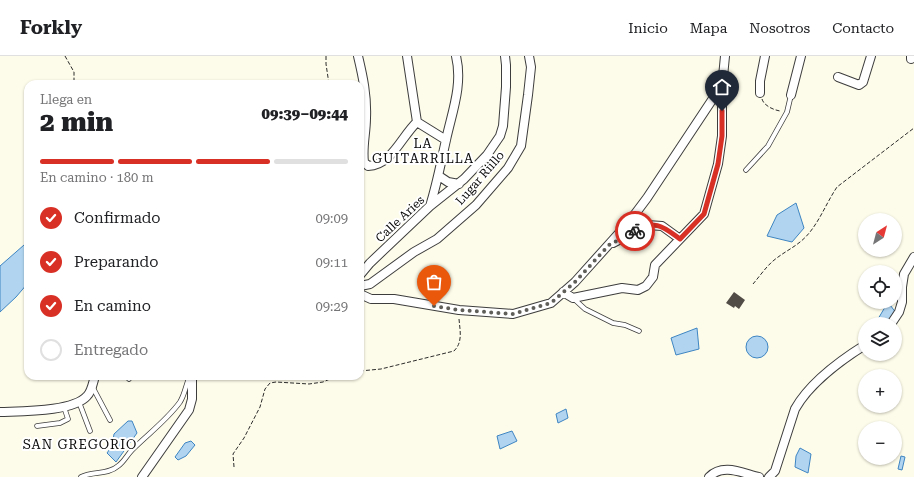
<!DOCTYPE html>
<html lang="es">
<head>
<meta charset="utf-8">
<style>
	:root { --surface:#fff; --page:#f2f2f2; --text:#202124; --muted:#757577; --line:#e0e0e0; --accent:#d93025 }
	body { margin:0; font-family:"Roboto Serif",serif; background:var(--page); color:var(--text); height:100vh; display:flex; flex-direction:column; font-size:15px; white-space:nowrap }
	* { box-sizing:border-box; margin:0 }
	p { font-size:13px; color:var(--muted) }
	.icon { flex:none; width:22px; height:22px; fill:none; stroke:currentColor; stroke-width:2; stroke-linecap:round; stroke-linejoin:round }
	.map { position:relative; flex:1; overflow:hidden }
	.sheet { position:absolute; left:24px; top:24px; width:340px; height:300px; display:flex; flex-direction:column; background:var(--surface); border-radius:12px; box-shadow:0 1px 3px #0004 }
	.sheet>* { flex:none }
	.needle { width:26px; rotate:36deg }
	.buttons { position:absolute; left:858px; top:157px; display:grid; gap:8px }
	.buttons a { display:grid; place-items:center; width:44px; height:44px; border-radius:50%; background:var(--surface); box-shadow:0 1px 3px #0004; font-size:20px }
	.pin { position:absolute; display:grid; place-items:center; width:34px; height:34px; color:#fff; margin:-41px -17px; border-radius:50% 50% 50% 0; rotate:-45deg; box-shadow:0 0 4px #0007 }
	.pin .icon { rotate:45deg }
	.courier { position:absolute; display:grid; place-items:center; width:40px; height:40px; margin:-20px; border:3px solid #d93025; border-radius:50%; background:#fff; color:#222; box-shadow:0 1px 5px #0007 }
	.headline em { font-style:normal; font-weight:800 }
	.headline div { display:flex; flex-direction:column-reverse }
	.headline { display:flex; align-items:center; justify-content:space-between; height:68px; padding:0 16px }
	h1 { font-size:26px; font-weight:800; line-height:30px }
	.bar { display:grid; grid-template-columns:repeat(4,1fr); gap:6px 4px; align-content:center; height:48px; padding:0 16px }
	.bar i { height:5px; border-radius:3px; background:var(--line) }
	.bar .on { background:var(--accent) }
	.bar p { grid-column:span 4 }
	ol { padding:0 16px; list-style:none }
	li { display:flex; align-items:center; gap:12px; height:44px }
	li p { margin-inline-start:auto }
	li .icon { padding:4px; border-radius:50%; background:var(--accent); color:#fff; stroke-width:4 }
	li:last-child { color:var(--muted) }
	li i { width:22px; height:22px; border:2px solid var(--line); border-radius:50% }
	header { display:flex; align-items:center; gap:24px; box-sizing:border-box; height:56px; padding:0 20px; background:var(--surface); border-bottom:1px solid var(--line) }
	header strong { font-size:19px }
	nav { display:flex; gap:22px; margin-inline-start:auto; font-size:14px }
	.map>svg:first-child { display:block }
	.water { fill:#b1d5f1; stroke:#3e85c2 }
	.building { fill:#524c47 }
	.lines { fill:none; stroke-linecap:round; stroke-linejoin:round }
	.lane-casing { stroke:#3d3d3d; stroke-width:5.5 }
	.street-casing { stroke:#3d3d3d; stroke-width:10 }
	.path { stroke:#2c2c2c; stroke-width:1; stroke-dasharray:4 2; stroke-linecap:butt }
	.lane { stroke:#fff; stroke-width:4 }
	.street { stroke:#fff; stroke-width:8 }
	.done { stroke:#5f5e58; stroke-width:4; stroke-dasharray:0 7.2 }
	.route { stroke:#d93025; stroke-width:5 }
	.labels { text-anchor:middle; stroke-width:4; stroke-linejoin:round; paint-order:stroke }
	.street-label { font-size:12px; fill:#0a0a0a; stroke:#fff }
	.neighbourhood-label { font-size:13px; letter-spacing:1px; fill:#0a0a0a; stroke:#fff }
</style>
</head>
<body>
<header>
<strong>Forkly</strong>
<nav><a>Inicio</a><a>Mapa</a><a>Nosotros</a><a>Contacto</a></nav>
</header>
<div class="map">
<svg width="914" height="421" viewBox="0 0 914 421">
	<rect width="100%" height="100%" fill="#fdfbe9"/>
	<path class="water" d="M796,147L804,172L792,186L767,180L777,159Z
		M24,189H27L28,190V227L16,241L0,256V210Z
		M888,246L896,257L887,268H871L878,263Z
		M697,272L699,293L676,299L671,282Z
		M746 291a11 11 0 1 1 22 0a11 11 0 1 1-22 0Z
		M566,353L568,362L558,367L556,358Z
		M128,365H132L137,377L116,406L107,397L112,390L114,378Z
		M512,375L517,385L500,393L497,380Z
		M191,385L195,389L186,400L178,404L175,401L185,387Z
		M800,392L811,398L808,417L795,411L796,400Z
		M901,400L905,401L902,414L898,413Z"/>
	<path class="building" d="M734,236L745,244L739,253L735,250L734,252L726,247Z"/>
	<g class="lines">
		<defs>
			<path id="lane" d="M746,114L768,90L787,56L791,39
				M573,242L585,253L613,267L625,269L639,275
				M126,320L129,323
				M92,330L110,364
				M79,346L90,375
				M37,370L60,367L68,363L64,351
				M81,421C92,415 108,419 118,410C124,406 127,399 132,394C148,378 167,364 180,346C185,338 186,328 190,320"/>
			<path id="street" d="M358,0C363,21 367,40 366,62C366,77 362,91 364,106L368,110C392,109 401,81 417,66
				M407,0L417,66L446,84
				M911,3V0
				M838,21L859,29L863,26L871,0
				M760,37V25L765,0
				M791,39L801,0
				M439,120L448,126L459,128
				M430,150C437,128 441,106 446,84C452,56 463,29 456,0
				M613,187L647,169L662,170L680,183
				M360,219L370,207L430,150L464,123L487,99L500,80L503,70L506,31V9L505,0
				M360,230L370,228L414,196L437,183L476,149L508,112L521,90L528,39L531,11L529,0
				M563,236L573,242L622,232L638,234L646,230L653,221L655,209L704,158L718,108L722,80V31L725,0
				M360,238L371,243H394L459,254L513,258L551,247L575,226L629,166L647,142L712,44L722,31
				M891,268L899,256L902,246V231L904,218L914,201
				M0,356C21,355 73,356 87,340C92,335 93,326 95,320
				M142,421L189,354L192,343V320
				M709,421C723,407 742,417 759,421
				M769,421L775,415L795,353C809,328 841,304 865,289"/>
		</defs>
		<use href="#lane" class="lane-casing"/>
		<use href="#street" class="street-casing"/>
		<path class="path" d="M65,0L74,16V28
			M326,0V8L329,28
			M762,43C764,50 774,54 780,55
			M753,228C759,221 766,211 773,205C786,194 799,190 810,176C821,162 827,146 837,131L914,72
			M360,315L381,313L454,295C463,286 460,275 459,263
			M234,411L233,398L244,382L260,351L265,333L270,327L276,326L309,328L323,326L337,320"/>
		<use href="#lane" class="lane"/>
		<use href="#street" class="street"/>
	</g>
	<g class="lines">
		<path class="done" d="M434,250L459,254L513,258L551,247L575,226L609,189L635,175"/>
		<path class="route" d="M635,175C657,164 662,170 680,183L704,158L718,108L722,80V55"/>
	</g>
	<g class="labels">
		<g class="street-label">
			<text transform="translate(480 122) rotate(-49)" y="4">Lugar Riillo</text>
			<text transform="translate(400 163) rotate(-43)" y="4">Calle Aries</text>
		</g>
		<g class="neighbourhood-label">
			<text x="423" y="92">LA<tspan x="423" dy="15">GUITARRILLA</tspan></text>
			<text x="80" y="393">SAN GREGORIO</text>
		</g>
	</g>
</svg>
<div class="buttons">
<a><svg class="needle" viewBox="-14 -14 28 28"><path d="M0-13l5 13h-10z" fill="#e53935"/><path d="M0 13l5-13h-10z" fill="#757577"/></svg></a>
<a><svg class="icon" aria-label="locate" viewBox="0 0 24 24"><circle cx="12" cy="12" r="6"/><path d="M12 2v4M12 18v4M2 12h4M18 12h4"/></svg></a>
<a><svg class="icon" aria-label="layers" viewBox="0 0 24 24"><path d="M12 4l9 5-9 5-9-5zM3 14l9 5 9-5"/></svg></a>
<a>+</a>
<a>−</a>
</div>
<div class="pin" style="left:434px;top:250px;background:#ea580c"><svg class="icon" aria-label="bag" viewBox="0 0 24 24"><path d="M5 8h14l-1 12H6zM9 8a3 3 0 0 1 6 0"/></svg></div>
<div class="pin" style="left:722px;top:55px;background:#1f2937"><svg class="icon" aria-label="home" viewBox="0 0 24 24"><path d="M3 11l9-7 9 7M6 9v11h12V9"/></svg></div>
<div class="courier" style="left:635px;top:175px"><svg class="icon" aria-label="bike" viewBox="0 0 24 24"><circle cx="6" cy="16" r="4"/><circle cx="18" cy="16" r="4"/><path d="M6 16l4-8h5l3 8M10 8l3 8H6M13 5h3"/></svg></div>
<section class="sheet">
<div class="headline"><div><h1>2 min</h1><p>Llega en</p></div><em>09:39–09:44</em></div>
<div class="bar"><i class="on"></i><i class="on"></i><i class="on"></i><i></i><p>En camino · 180 m</p></div>
<ol>
<li><svg class="icon" aria-label="check" viewBox="0 0 24 24"><path d="M5 12l5 5 9-10"/></svg>Confirmado<p>09:09</p></li>
<li><svg class="icon" aria-label="check" viewBox="0 0 24 24"><path d="M5 12l5 5 9-10"/></svg>Preparando<p>09:11</p></li>
<li><svg class="icon" aria-label="check" viewBox="0 0 24 24"><path d="M5 12l5 5 9-10"/></svg>En camino<p>09:29</p></li>
<li><i></i>Entregado</li>
</ol>
</section>
</div>
</body>
</html>
